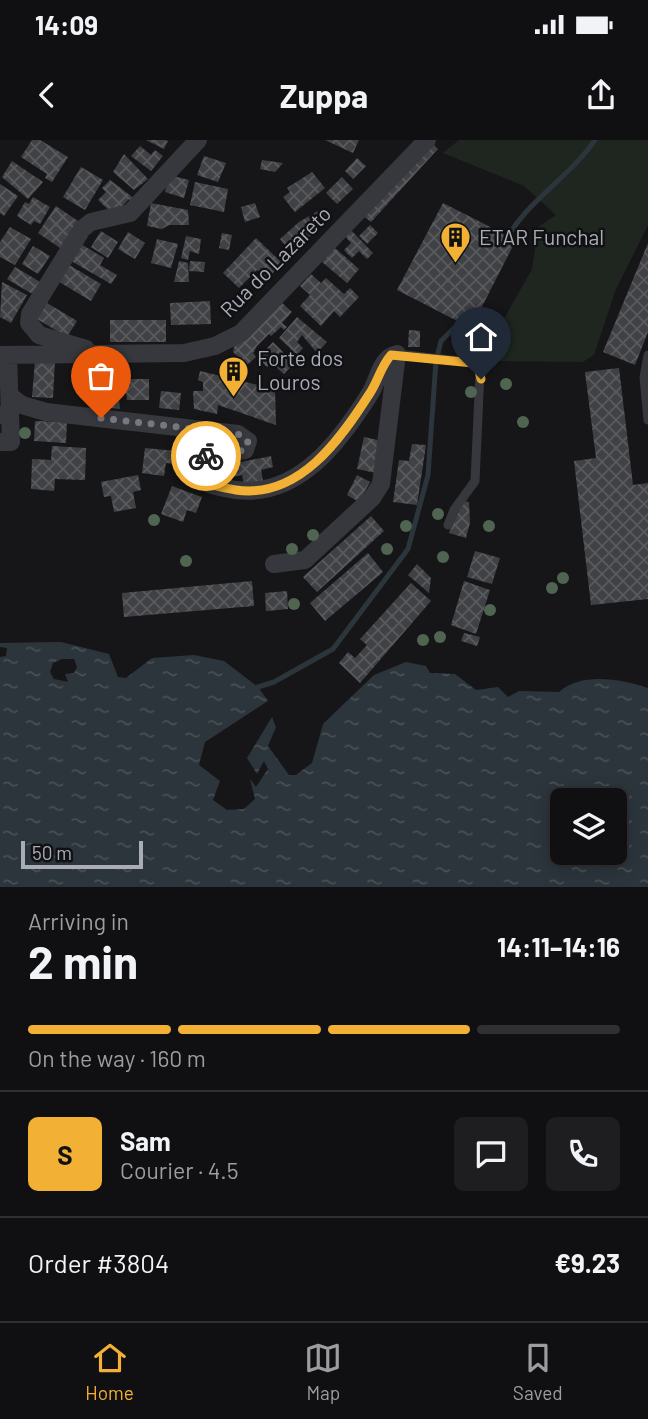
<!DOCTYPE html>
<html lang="en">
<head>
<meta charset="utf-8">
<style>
	:root { --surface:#101012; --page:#1e1e20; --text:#f1f3f6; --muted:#9c9d9f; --line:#303032; --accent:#f2b134 }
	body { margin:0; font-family:Barlow,sans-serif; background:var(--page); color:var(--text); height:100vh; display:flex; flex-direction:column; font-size:26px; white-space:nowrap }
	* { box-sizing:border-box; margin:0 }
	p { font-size:23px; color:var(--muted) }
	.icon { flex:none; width:38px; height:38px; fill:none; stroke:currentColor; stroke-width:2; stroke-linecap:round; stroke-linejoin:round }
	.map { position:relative; height:747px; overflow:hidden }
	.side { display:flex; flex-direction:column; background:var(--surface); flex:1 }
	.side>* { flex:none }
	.fabs { position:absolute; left:550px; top:648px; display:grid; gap:14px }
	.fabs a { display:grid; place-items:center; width:77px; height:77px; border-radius:10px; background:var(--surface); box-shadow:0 4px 18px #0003,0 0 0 2px var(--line); font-size:35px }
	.scale { position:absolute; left:21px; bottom:18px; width:122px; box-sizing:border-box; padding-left:7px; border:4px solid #a8adb8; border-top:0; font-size:19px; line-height:24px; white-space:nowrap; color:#a8adb8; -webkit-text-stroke:5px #111113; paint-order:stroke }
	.pin { position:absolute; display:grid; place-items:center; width:60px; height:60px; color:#fff; margin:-72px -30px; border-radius:50% 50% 50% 0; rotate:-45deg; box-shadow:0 0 7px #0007 }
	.pin .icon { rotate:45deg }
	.courier { position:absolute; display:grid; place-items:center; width:70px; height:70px; margin:-35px; border:5px solid #f2b134; border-radius:50%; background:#fff; color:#222; box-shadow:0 2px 9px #0007 }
	.summary em { font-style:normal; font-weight:700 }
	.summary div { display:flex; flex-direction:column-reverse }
	.summary { display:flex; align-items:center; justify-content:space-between; height:119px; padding:0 28px }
	h1 { font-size:46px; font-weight:700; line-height:52px }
	.bar { display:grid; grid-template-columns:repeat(4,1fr); gap:10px 7px; align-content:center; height:84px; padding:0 28px }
	.bar i { height:9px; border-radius:5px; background:var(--line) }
	.bar .selected { background:var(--accent) }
	.bar p { grid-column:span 4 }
	.line { display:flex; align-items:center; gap:18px; padding:0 28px; border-top:2px solid var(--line) }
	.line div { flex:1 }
	.round { display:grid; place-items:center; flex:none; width:74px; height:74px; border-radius:10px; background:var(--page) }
	.status { display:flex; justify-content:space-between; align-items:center; height:49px; padding:0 35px; background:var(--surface); direction:ltr }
	.status svg { height:19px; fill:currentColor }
	header { display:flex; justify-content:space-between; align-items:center; height:91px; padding:0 28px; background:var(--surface); font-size:32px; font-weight:700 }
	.dock { display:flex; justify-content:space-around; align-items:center; height:98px; border-top:2px solid var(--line); background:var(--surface); font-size:19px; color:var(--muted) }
	.dock a { display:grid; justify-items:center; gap:4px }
	.dock .selected { color:var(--accent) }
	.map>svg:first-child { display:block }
	.grass { fill:#1e261f }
	.water { fill:url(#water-ripples); fill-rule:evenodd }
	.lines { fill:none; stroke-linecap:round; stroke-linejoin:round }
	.stream { stroke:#2c353c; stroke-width:5 }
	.building { fill:url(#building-cross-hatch) }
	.lane { stroke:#37383d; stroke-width:9 }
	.street { stroke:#37383d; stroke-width:18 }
	.tree { fill:#506452 }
	.done { stroke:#757880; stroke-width:7; stroke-dasharray:0 12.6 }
	.route { stroke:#f2b134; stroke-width:9 }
	.labels { text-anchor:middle; stroke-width:5; stroke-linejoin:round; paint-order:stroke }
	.poi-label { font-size:21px; fill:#a8adb8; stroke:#111113; text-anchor:start }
	.street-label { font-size:21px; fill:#a8adb8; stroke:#111113 }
</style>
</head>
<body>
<div class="status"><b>14:09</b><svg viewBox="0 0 49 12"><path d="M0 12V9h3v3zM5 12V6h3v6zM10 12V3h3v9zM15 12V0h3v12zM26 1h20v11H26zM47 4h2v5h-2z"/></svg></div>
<header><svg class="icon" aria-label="back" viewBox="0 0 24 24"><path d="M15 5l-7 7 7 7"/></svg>Zuppa<svg class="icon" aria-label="share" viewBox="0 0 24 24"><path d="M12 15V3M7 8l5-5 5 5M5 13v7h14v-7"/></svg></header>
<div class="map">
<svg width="648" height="747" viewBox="0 0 648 747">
	<defs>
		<pattern id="water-ripples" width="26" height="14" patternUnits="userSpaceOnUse" patternTransform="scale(1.75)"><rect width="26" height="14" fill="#2c353c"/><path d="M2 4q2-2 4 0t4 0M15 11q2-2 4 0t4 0" fill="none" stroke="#485056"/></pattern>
		<pattern id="building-cross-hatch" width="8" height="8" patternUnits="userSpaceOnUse" patternTransform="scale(1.75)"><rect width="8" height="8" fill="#404145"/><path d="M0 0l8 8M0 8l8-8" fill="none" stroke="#595a5e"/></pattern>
	</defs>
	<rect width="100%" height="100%" fill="#161618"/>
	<path class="grass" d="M459,0H648V85L616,149L594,215L583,222L489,221L486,211L532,129L538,87L556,75L524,46L443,13Z"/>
	<path class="water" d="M61,502L109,514L118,537L126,538L152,518L194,515L224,521L258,547L268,561L205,602L199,625L220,641L213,660L227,670L244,669L255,659L250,639L256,647L268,629L264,621L257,634L247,618L272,577L276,587L268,606L289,635H296L312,623L323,584L374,535L406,522L426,526L430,533L455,534L476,550L498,547L508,557L519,551L559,552C581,532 621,539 648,548V747H0V517L6,516L7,508L0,507V503ZM62,519H74L77,527L74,533L65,534L68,542L54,539L50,532L53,523ZM562,660H614V712H562Z"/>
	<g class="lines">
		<path class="stream" d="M505,102C525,62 569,38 595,0
			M258,547L274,542L333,509L408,409L428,335L436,221L441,201L464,178"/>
	</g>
	<path class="building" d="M32,0H40L68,17L52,42L45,38L47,34L21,17Z
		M146,0H165L168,1L164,9Z
		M325,0H359L353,13Z
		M432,3L438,9L371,82L362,75Z
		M140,6L151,15L155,10L163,16L151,31L131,16Z
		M124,14L148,39L134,50L113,32Z
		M204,16L226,23L218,42L197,35Z
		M357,18L366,26L353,39L345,31Z
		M262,20L283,23L275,32L260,29Z
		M12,21L43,42L28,59L2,37Z
		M81,27L103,40L85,70L63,57Z
		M312,32L325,48L295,72L283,57L290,52L287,48Z
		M169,35L189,40L184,58L165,52Z
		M342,37L353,49L337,64L326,53Z
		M110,40L135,59L132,62L129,59L114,75L98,60L106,52L102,48Z
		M195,42L228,49L224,72L190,65Z
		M0,44L18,56L4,76L0,73Z
		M33,57L50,67L40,84L34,81L31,85L17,76L25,62L29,64Z
		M151,63L188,70L189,85H169L162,89L147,86Z
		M255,63L260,77L245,82L241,67Z
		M443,63L516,100L471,188L397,150Z
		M56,66L78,81L60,108L38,93Z
		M323,68L329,77L292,114L280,99L299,82Z
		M370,85L378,93L367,104L359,96Z
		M10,87L31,99L15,125L0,117V102Z
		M349,88L373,113L367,119L359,111L352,118L344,110L351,103L343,94Z
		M101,91L118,102L108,118L91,107Z
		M128,92L145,103L135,119L118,109Z
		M222,93L232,95L229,110L219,108Z
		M186,96L201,99L199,114L190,111L188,120L181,118Z
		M256,98L282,123L267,139L257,130L239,148L223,133Z
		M157,99L178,104L171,128L151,123Z
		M76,101L104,118L100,125L117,135L111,144L66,118Z
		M648,103V192L635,225L603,212Z
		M33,106L50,116L38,134L22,124Z
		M335,108L359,129L347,143L322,122Z
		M179,121L188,123L189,142H174Z
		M190,121L205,122L204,132L189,131Z
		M66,123L101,144L91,161L56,140Z
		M15,127L42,143L34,155L7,139Z
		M311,134L321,143L326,138L344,154L350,148L359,157L340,177L334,171L321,186L300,166L310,155L300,146Z
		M2,142L27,155L11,183L0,177Z
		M42,160L77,181L67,197L32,176Z
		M210,161L211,184L171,185L170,163Z
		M280,161L292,172L282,183L287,187L284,190L281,187L271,196L269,194L257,206L253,213L256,217L247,225L233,212L234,207Z
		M297,177L327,202L317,213L302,195L297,202L303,208L298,214L304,218L299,223L287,213L291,209L279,198Z
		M110,180H166V202H110Z
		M409,190L420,191V207H408Z
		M273,202L294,223L284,234L271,223L267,227L258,218Z
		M55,220L53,258L32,257L35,221Z
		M74,226H114V248H118L120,269L94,266V248H74Z
		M619,228L633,345L648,343V459L591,465L574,321L596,318L585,232Z
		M200,231L275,249L276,285L218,265L217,274L194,269L193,251H203V242L198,240Z
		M124,239H149V260H127Z
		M161,251L181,253L179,270L159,268Z
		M35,281L67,282L66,303L34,301Z
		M364,297L382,301L376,333L357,329Z
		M412,304L426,305L417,365L393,362L399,320L409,321Z
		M52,306L86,308L85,340L55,339L54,351L31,349L32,319L51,320Z
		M145,308L176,311L175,324L166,323L164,336L142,333Z
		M271,316L273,327L261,330L263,341L244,344L242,335L228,338L226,325Z
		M138,335L141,350L133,352L136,368L114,372L111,356L104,357L101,342Z
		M357,335L370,342L359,362L347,355Z
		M172,346L202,357L196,373L187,370L183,382L161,374Z
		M463,361L469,362L470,383L466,398L449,393Z
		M371,376L384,391L317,452L303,437Z
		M475,411L500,418L492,444L467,437Z
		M368,413L383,432L325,481L310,463Z
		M417,424L431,438L429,453L408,435Z
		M252,441L254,466L124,477L122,453Z
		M464,441L490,450L476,494L451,485Z
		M411,443L431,461L360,543L339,523L348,512L355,518L367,505L360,499Z
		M287,451L288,469L266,471L265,453Z
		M464,493L480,497L477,506L461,501Z"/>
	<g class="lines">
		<path class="lane" d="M397,214L468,222L478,226L480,232L475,341L454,370L448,385
			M648,215L644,237L648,280"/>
		<path class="street" d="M86,209L39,195L29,183L30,174L82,89L91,82L130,73L198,0
			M0,215L184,213L215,206L241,193L427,0
			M10,256L22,265L46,272L238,294L248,301L245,310L198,317L193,320L192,334C204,345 220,347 236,350C299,358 341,300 371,252C378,240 381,217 397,214
			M0,275H10L8,215
			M0,302H11L10,275
			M274,424L305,420L372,358L381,344L397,214"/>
	</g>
	<g class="tree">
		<circle cx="506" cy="244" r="6"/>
		<circle cx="471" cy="252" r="6"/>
		<circle cx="523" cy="282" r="6"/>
		<circle cx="25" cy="293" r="6"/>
		<circle cx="438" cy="374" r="6"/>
		<circle cx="154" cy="380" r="6"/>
		<circle cx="406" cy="386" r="6"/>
		<circle cx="489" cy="386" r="6"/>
		<circle cx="313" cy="395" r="6"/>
		<circle cx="292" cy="409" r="6"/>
		<circle cx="387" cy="409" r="6"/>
		<circle cx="443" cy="417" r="6"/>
		<circle cx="186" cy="421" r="6"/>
		<circle cx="563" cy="438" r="6"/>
		<circle cx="552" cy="448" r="6"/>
		<circle cx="294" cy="464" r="6"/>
		<circle cx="490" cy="470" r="6"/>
		<circle cx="440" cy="497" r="6"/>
		<circle cx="423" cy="500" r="6"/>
	</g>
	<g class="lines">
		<path class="done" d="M101,278L238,294L248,301L245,310L206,316"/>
		<path class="route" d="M206,316L193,320L192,334C204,345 220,347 236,350C299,359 340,300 370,253C378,241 381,226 391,215L473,223L478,226L481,239"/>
	</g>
	<defs>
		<symbol id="building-pin" viewBox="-11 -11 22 30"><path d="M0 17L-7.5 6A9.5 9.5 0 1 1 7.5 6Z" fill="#f2b134" stroke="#111113"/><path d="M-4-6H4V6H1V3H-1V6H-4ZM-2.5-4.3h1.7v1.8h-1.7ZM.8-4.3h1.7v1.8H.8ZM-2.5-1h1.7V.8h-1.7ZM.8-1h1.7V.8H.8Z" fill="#111"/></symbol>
	</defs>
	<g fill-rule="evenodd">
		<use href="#building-pin" x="438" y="80" width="35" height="47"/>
		<use href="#building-pin" x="216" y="214" width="35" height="47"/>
	</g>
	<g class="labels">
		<g class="poi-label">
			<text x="479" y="105">ETAR Funchal</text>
			<text x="257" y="226">Forte dos<tspan x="257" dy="24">Louros</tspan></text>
		</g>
		<g class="street-label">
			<text transform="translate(276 122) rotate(-45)" y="7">Rua do Lazareto</text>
		</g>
	</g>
</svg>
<div class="fabs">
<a><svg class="icon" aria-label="layers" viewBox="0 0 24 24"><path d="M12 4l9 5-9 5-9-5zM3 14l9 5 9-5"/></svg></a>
</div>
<div class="scale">50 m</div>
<div class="pin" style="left:101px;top:278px;background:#ea580c"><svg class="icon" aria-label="bag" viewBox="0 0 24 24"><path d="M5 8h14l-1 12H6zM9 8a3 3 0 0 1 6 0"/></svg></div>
<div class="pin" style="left:481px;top:239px;background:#1f2937"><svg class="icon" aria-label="home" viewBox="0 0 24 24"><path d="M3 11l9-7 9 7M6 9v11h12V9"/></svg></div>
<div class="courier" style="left:206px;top:316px"><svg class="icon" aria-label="bike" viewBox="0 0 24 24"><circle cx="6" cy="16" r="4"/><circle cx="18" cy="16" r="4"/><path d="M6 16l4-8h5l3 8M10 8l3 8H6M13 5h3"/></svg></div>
</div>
<section class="side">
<div class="summary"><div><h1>2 min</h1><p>Arriving in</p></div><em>14:11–14:16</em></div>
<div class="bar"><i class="selected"></i><i class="selected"></i><i class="selected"></i><i></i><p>On the way · 160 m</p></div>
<div class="line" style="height:126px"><b class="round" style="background:var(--accent);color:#111">S</b><div><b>Sam</b><p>Courier · 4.5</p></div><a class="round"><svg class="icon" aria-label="chat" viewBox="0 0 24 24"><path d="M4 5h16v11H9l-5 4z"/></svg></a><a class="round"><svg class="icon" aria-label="phone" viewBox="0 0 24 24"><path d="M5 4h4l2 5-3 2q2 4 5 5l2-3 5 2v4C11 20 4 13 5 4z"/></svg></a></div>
<div class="line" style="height:91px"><div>Order #3804</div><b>€9.23</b></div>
</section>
<nav class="dock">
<a class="selected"><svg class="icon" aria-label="home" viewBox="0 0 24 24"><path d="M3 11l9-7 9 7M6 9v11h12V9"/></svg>Home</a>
<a><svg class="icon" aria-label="map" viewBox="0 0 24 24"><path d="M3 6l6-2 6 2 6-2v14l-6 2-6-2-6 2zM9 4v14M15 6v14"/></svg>Map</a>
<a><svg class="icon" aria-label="saved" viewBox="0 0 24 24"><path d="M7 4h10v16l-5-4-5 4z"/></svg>Saved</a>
</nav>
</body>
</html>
